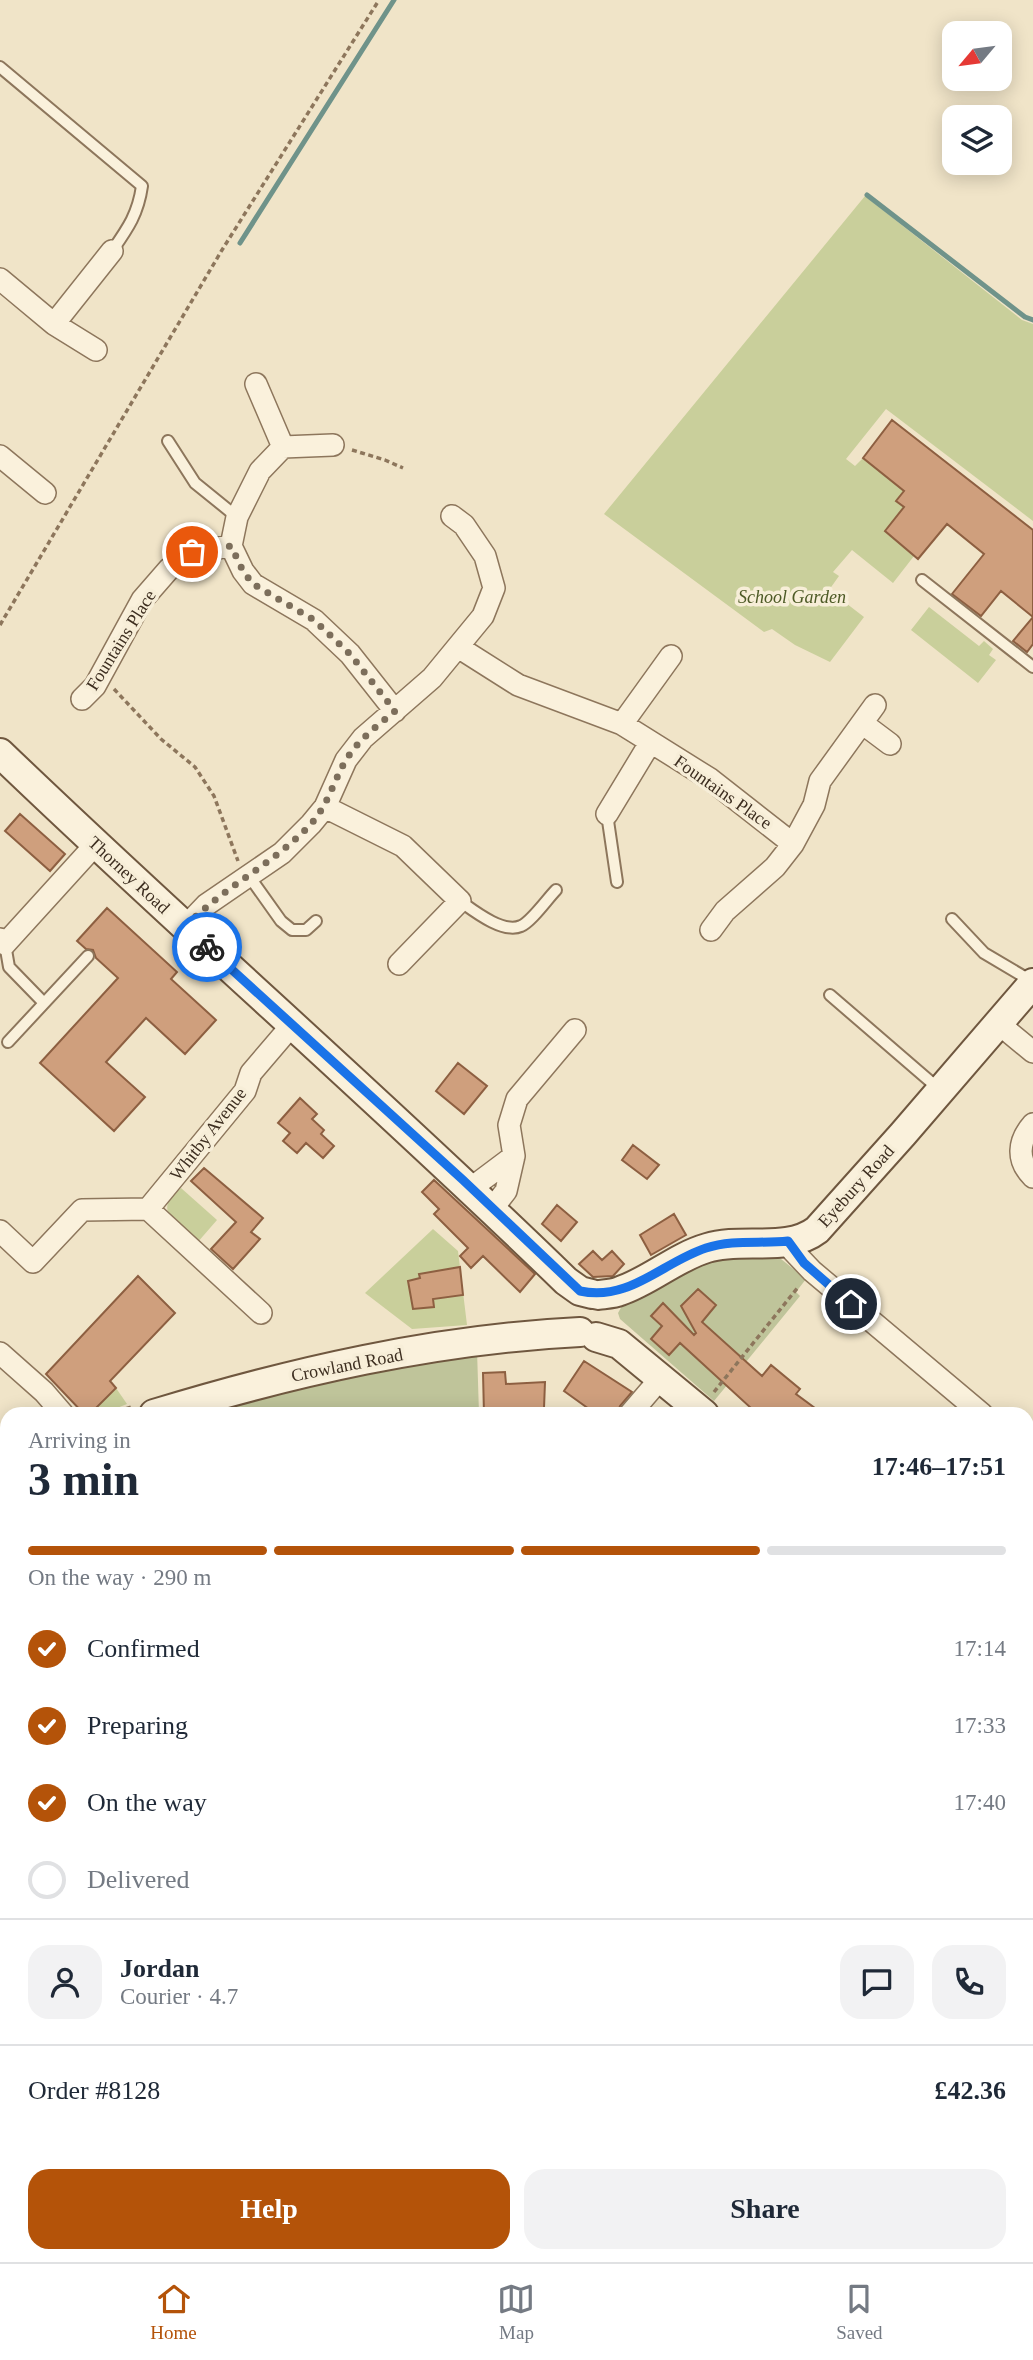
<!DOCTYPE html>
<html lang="en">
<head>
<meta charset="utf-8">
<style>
	:root { --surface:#fff; --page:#f2f2f3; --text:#1f2937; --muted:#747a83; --line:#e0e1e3; --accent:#b45309 }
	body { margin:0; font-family:Georgia,serif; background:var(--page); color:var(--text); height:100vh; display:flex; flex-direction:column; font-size:26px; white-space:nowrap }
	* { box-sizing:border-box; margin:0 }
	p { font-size:23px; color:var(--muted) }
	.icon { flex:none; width:38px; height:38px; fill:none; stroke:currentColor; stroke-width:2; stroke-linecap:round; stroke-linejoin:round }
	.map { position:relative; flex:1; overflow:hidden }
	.sheet { position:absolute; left:0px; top:1407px; width:1034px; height:856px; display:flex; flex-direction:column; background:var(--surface); border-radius:21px 21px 0 0; box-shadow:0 4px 18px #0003 }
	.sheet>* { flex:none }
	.needle { width:46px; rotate:241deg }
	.buttons { position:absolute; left:942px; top:21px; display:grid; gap:14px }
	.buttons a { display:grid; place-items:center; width:70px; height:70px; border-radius:14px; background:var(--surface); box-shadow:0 4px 18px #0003; font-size:35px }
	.pin { position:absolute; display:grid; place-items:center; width:60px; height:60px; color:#fff; margin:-30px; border:4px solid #fff; border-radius:50%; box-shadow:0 2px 7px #0007 }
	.courier { position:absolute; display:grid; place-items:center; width:70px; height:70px; margin:-35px; border:5px solid #1a73e8; border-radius:50%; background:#fff; color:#222; box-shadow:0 2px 9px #0007 }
	.overview em { font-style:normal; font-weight:800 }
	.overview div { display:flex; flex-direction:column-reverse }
	.overview { display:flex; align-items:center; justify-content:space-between; height:119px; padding:0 28px }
	h1 { font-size:46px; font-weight:800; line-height:52px }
	.bar { display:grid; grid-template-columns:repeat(4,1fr); gap:10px 7px; align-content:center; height:84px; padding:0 28px }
	.bar i { height:9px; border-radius:5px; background:var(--line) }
	.bar .on { background:var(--accent) }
	.bar p { grid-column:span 4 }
	.line { display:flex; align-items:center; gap:18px; padding:0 28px; border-top:2px solid var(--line) }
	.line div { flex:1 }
	.round { display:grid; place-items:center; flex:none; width:74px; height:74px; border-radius:21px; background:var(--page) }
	ol { padding:0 28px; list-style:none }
	li { display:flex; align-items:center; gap:21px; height:77px }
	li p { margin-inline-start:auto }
	li .icon { padding:7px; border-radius:50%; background:var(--accent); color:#fff; stroke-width:4 }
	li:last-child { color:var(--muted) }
	li i { width:38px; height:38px; border:4px solid var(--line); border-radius:50% }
	.cta { display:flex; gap:14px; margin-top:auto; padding:14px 28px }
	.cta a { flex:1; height:80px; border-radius:21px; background:var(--accent); color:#fff; font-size:28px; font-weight:800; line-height:80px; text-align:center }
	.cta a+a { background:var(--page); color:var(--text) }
	.menu { display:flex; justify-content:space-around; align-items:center; height:98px; border-top:2px solid var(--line); background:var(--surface); font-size:19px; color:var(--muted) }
	.menu a { display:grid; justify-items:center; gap:4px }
	.menu .on { color:var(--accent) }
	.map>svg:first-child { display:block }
	.green { fill:#c9cf9b }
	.cemetery { fill:#bfc49a }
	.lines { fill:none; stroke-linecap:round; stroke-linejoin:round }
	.stream { stroke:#6f938a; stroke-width:5 }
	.building { fill:#cf9f7d; stroke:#8d5f41; stroke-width:2 }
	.lane-casing { stroke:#8d765c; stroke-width:14 }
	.street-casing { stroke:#8d765c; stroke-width:24 }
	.secondary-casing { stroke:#6f573f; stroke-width:32 }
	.highway-casing { stroke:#5b4430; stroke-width:40 }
	.path { stroke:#8d765c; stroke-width:3.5; stroke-dasharray:5 3.5; stroke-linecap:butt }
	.lane { stroke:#faf1dc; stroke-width:10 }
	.street { stroke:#faf1dc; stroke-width:21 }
	.secondary { stroke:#faf1dc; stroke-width:28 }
	.highway { stroke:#e0a458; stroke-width:37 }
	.done { stroke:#7c6e5b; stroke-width:7; stroke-dasharray:0 12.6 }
	.route { stroke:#1a73e8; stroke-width:9 }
	.labels { text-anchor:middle; stroke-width:7; stroke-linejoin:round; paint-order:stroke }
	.park-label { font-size:18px; font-style:italic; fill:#4d5a26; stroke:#f7eed8 }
	.street-label { font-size:18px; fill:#3d2e20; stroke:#f7eed8 }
</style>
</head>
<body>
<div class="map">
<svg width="1033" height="2262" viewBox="0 0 1033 2262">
	<rect width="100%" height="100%" fill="#f0e4c8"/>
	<path class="green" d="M865,196L1022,320L1033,324V521L886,409L846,459L855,466L863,458L904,491L897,501L904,507L914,556L893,583L852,550L833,572L839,576L829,590L864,617L830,662L795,645L772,629L764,632L604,514Z
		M929,607L979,646L984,641L993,649L989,655L996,660L978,683L911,630Z
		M181,1188L217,1220L197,1243C187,1234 160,1217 169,1201C171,1196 177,1192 181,1188Z
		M433,1229L458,1251L467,1325L412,1329L365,1293Z
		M116,1388L127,1404L102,1414H90Z
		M465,2256H551L557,2262H473Z
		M631,2256H930L938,2262H638Z"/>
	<path class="cemetery" d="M709,1254L776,1255L806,1279L796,1292L800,1296L714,1401L620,1319L618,1313L626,1299Z
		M477,1350L479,1414H200L257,1394Z
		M7,1534V1625C0,1612 0,1546 7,1534Z"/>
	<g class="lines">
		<path class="stream" d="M867,195L1025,317L1033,320
			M240,243L394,0"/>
	</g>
	<path class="building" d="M892,420L1033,530V617L1001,591L981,616L952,594L984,554L947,524L918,559L885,531L904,507L896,501L904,491L863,458Z
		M1033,617V644L1027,652L1013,641Z
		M20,814L65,854L50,871L5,831Z
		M107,908L177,972L171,979L216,1020L185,1054L146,1018L106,1062L145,1097L114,1131L40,1063L118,978L96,958L93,950L86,949L77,941Z
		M458,1063L487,1086L464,1114L436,1091Z
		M300,1098L317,1114L312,1119L324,1130L321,1134L334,1146L323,1158L306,1143L297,1153L283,1141L290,1133L278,1123Z
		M633,1145L659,1165L647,1179L622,1160Z
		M204,1168L263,1218L251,1232L260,1239L233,1269L211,1249L236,1222L191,1181Z
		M434,1180L535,1274L520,1292L483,1256L471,1268L460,1256L468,1248L434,1214L439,1209L422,1192Z
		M557,1205L577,1222L561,1241L542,1224Z
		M674,1214L686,1235L651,1255L640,1235Z
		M593,1251L602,1260L612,1251L624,1264L613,1276L593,1277L579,1264Z
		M460,1267L463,1295L433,1299L434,1307L413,1309L408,1281L420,1278L419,1274Z
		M138,1276L175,1313L110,1381L116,1388L90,1414H84L46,1374Z
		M698,1289L716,1305L702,1322L762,1376L771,1365L800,1389L796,1394L823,1414H746L751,1408L680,1343L669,1355L651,1339L662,1326L651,1316L663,1303L694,1335L696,1333L681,1306Z
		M584,1361L632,1392L620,1406L617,1414H596L564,1391Z
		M505,1372L506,1384L545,1382L544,1408L508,1410V1414H484L483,1373Z"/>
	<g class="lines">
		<defs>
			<path id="lane" d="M0,67L142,186C138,214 128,228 112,251
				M168,441L195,483L237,517
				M922,580L1033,667
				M607,814L617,882
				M249,876L281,921L292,930H306L316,921
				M460,901C474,911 503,934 521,926C531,922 548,898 556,890
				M952,919L984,953L1033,982
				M5,944L9,967L44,1003
				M830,995L939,1089
				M8,1042L88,956
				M1027,1653L1033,1649
				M0,1795L7,1796
				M0,1958L7,1959"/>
			<path id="street" d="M0,279L54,324L112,251
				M54,324L96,350
				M256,384L283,447L260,471L237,517L231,546L243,571L253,584L314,620L350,654L395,711
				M283,447L333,445
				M0,456L45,493
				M458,647L518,685L622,724L710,779L793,844
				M82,699L95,686L142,600L169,569L192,552L231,546
				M862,723L890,744
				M622,724L671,656
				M325,807L403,846L460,901L399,964
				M607,814L650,743
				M185,927L206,905L282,853L311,824L325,807L346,760L363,738L432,678L483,616L494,588L485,556L464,525L452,516
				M711,930L725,911L775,867L793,844L814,805L820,781L875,705
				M0,939L5,944L95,845
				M999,1024L1033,1052
				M1033,1124C1018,1141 1016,1160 1033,1177
				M514,1156L509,1125L517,1099L575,1030
				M470,1189L514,1156L506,1191L492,1209
				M148,1209L245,1091L251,1073L292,1025
				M0,1231L33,1262L82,1210L148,1209L261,1313
				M788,1241L793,1251L812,1271L982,1414
				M0,1353L44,1392L63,1414
				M630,1414L660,1379
				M1027,1450L1033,1455
				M1027,1854L1033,1849
				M1027,1990L1033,1983
				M1027,2217L1033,2211"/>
			<path id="secondary" d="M0,753C186,932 381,1101 566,1281L580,1291L592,1294
				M598,1295C605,1294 613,1294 620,1291C650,1281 676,1257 707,1248C742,1237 787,1253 817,1230L903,1134L1033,983
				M596,1337L619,1344L704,1414
				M154,1414C292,1372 435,1339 580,1332
				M0,1500L7,1492
				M1027,1705L1033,1711"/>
			<path id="highway" d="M0,1642L7,1651
				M0,1677L7,1683
				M602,2256L608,2262"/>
		</defs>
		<use href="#lane" class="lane-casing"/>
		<use href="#street" class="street-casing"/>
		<use href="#secondary" class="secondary-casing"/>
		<use href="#highway" class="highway-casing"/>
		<path class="path" d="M352,450L385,460L403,468
			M0,625L222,250L379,0
			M114,689L161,739L195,767L214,796L238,861
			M714,1392L799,1286
			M110,1414L131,1407
			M0,1444L7,1440
			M930,2256L938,2262
			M1016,2262L1021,2256"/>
		<use href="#lane" class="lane"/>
		<use href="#street" class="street"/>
		<use href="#secondary" class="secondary"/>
		<use href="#highway" class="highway"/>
	</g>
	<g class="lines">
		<path class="done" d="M192,552L231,546L243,571L253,584L314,620L350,654L395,711C377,726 358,740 346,760C333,782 328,806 309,826C272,865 222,888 185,927L207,947"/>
		<path class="route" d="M207,947L463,1180L580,1291C629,1302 663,1262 706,1248C733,1239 761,1244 788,1241L804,1263L851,1304"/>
	</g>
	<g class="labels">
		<g class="park-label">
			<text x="792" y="603">School Garden</text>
		</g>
		<g class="street-label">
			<text transform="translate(121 640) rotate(-58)" y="6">Fountains Place</text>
			<text transform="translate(723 792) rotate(35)" y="6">Fountains Place</text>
			<text transform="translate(129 875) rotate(43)" y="6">Thorney Road</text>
			<text transform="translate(208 1134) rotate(-52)" y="6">Whitby Avenue</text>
			<text transform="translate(856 1186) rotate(-48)" y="6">Eyebury Road</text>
			<text transform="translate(347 1365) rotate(-11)" y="6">Crowland Road</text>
		</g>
	</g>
</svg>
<div class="buttons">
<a><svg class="needle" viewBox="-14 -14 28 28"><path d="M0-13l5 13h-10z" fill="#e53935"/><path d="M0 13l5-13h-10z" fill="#747a83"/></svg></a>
<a><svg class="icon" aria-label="layers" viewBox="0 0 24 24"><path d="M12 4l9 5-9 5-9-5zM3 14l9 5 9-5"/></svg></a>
</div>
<div class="pin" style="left:192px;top:552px;background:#ea580c"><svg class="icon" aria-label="bag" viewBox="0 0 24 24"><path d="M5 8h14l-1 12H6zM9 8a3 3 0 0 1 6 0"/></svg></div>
<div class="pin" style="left:851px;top:1304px;background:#1f2937"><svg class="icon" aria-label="home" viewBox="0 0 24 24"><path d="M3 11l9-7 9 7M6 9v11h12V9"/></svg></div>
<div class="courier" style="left:207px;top:947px"><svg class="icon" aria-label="bike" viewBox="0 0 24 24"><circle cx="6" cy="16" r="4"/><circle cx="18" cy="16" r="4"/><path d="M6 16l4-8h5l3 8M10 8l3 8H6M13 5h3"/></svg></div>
<section class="sheet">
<div class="overview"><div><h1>3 min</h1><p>Arriving in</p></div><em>17:46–17:51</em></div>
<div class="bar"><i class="on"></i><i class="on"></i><i class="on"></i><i></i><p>On the way · 290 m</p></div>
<ol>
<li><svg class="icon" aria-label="check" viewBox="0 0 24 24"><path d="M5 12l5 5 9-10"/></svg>Confirmed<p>17:14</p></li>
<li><svg class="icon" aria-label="check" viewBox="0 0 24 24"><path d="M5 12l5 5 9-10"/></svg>Preparing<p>17:33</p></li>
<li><svg class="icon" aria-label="check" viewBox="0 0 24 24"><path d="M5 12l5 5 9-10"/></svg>On the way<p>17:40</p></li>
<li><i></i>Delivered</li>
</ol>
<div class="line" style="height:126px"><a class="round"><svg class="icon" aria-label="person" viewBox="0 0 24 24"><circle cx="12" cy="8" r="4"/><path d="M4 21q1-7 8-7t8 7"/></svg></a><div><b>Jordan</b><p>Courier · 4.7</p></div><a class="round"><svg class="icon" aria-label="chat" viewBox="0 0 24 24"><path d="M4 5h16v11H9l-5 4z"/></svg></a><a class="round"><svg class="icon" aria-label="phone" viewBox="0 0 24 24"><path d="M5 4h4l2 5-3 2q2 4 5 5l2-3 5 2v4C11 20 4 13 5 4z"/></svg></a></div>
<div class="line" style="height:91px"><div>Order #8128</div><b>£42.36</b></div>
<div class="cta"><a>Help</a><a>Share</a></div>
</section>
</div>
<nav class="menu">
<a class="on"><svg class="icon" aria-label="home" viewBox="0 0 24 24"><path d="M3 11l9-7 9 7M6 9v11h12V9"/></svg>Home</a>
<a><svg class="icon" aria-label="map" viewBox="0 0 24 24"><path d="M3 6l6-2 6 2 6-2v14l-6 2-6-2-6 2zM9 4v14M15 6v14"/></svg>Map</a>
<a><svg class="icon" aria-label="saved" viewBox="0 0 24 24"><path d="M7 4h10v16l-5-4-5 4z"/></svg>Saved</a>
</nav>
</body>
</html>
